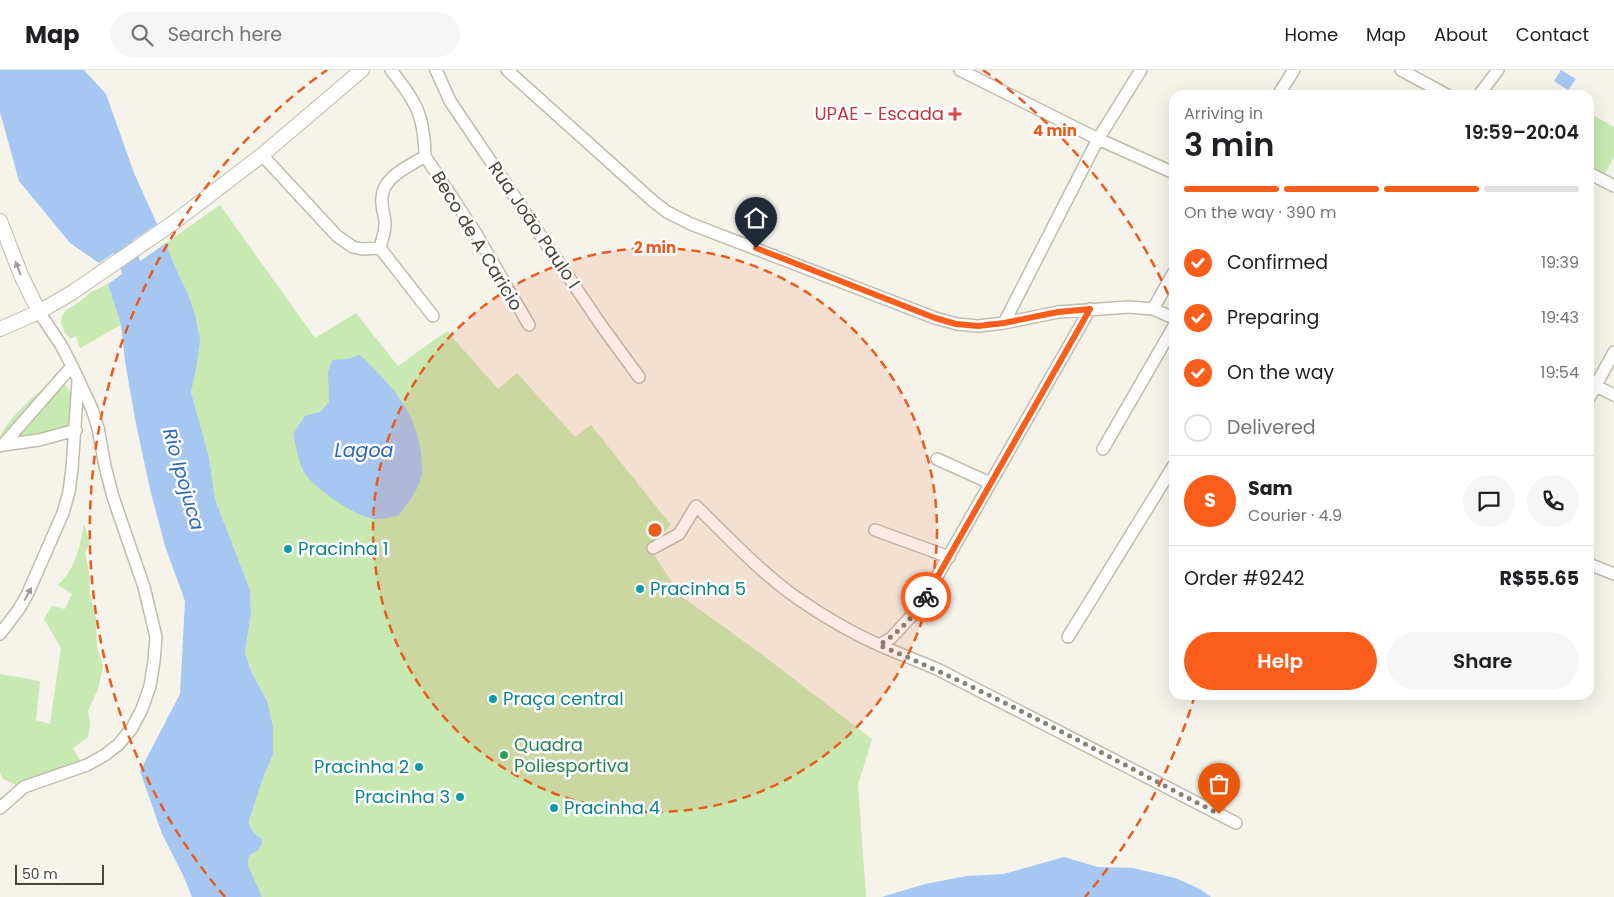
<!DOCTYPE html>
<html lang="en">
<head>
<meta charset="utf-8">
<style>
	:root { --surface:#fff; --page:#f6f6f6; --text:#202124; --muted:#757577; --line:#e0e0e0; --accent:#fb5d1b }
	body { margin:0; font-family:Poppins,sans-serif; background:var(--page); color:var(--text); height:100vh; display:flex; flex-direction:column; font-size:19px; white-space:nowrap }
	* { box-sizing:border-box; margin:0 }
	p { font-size:16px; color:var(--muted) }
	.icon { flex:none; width:28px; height:28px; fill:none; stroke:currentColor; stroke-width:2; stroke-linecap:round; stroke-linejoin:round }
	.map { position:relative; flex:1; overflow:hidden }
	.sheet { position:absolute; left:1169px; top:20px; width:425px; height:610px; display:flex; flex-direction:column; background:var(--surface); border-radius:15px; box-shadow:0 5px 20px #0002 }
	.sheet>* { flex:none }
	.scale { position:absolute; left:15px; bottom:12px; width:89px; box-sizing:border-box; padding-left:5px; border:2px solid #494538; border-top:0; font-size:14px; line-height:18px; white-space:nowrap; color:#494538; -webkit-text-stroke:4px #fff; paint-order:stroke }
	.pin { position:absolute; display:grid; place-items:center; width:42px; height:42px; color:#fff; margin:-51px -21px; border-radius:50% 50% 50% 0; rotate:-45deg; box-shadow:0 0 5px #0007 }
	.pin .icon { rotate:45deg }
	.courier { position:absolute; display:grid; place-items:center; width:50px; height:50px; margin:-25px; border:4px solid #fb5d1b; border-radius:50%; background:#fff; color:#222; box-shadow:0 1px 6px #0007 }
	.overview em { font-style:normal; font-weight:600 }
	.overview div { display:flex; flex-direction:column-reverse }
	.overview { display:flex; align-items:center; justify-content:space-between; height:85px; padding:0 15px }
	h1 { font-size:32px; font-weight:600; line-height:38px }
	.bar { display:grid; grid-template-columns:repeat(4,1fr); gap:8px 5px; align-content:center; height:60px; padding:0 15px }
	.bar i { height:6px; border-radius:4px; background:var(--line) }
	.bar .on { background:var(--accent) }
	.bar p { grid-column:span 4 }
	.line { display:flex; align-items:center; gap:12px; padding:0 15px; border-top:1px solid var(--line) }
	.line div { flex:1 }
	.round { display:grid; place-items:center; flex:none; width:52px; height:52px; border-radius:26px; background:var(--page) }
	ol { padding:0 15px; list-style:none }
	li { display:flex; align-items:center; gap:15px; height:55px }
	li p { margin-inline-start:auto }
	li .icon { padding:5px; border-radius:50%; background:var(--accent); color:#fff; stroke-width:4 }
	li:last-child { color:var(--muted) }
	li i { width:28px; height:28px; border:2px solid var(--line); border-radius:50% }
	.primary-button { display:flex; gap:10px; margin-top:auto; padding:10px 15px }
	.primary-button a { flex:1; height:58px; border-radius:30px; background:var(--accent); color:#fff; font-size:20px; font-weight:600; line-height:58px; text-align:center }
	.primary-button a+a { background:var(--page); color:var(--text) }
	header { display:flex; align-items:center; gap:30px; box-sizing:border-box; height:70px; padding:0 25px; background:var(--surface); border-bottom:1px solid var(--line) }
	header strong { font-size:24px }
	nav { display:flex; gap:28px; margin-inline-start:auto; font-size:18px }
	.search { width:350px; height:45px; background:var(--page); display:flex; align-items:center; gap:12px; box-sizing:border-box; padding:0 18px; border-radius:28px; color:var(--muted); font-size:19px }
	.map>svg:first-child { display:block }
	.green { fill:#c8e9b2 }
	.water { fill:#a6c7f1 }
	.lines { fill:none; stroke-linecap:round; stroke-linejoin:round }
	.river { stroke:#a6c7f1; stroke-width:21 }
	.minor-casing { stroke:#c1bcac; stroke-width:14 }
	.tertiary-casing { stroke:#c1bcac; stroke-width:16 }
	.minor { stroke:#fff; stroke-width:11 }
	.tertiary { stroke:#fff; stroke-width:14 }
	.oneway { fill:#9b9992 }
	.done { stroke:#858276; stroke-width:5; stroke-dasharray:0 9 }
	.route { stroke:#fb5d1b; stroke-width:6 }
	.ring { fill:none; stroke:#e95b1e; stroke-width:2.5; stroke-dasharray:9 6 }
	.health-dot { fill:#e0444e; stroke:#fff; stroke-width:2 }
	.culture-dot { fill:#0f9aa8; stroke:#fff; stroke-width:2 }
	.leisure-dot { fill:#2e9e5b; stroke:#fff; stroke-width:2 }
	.labels { text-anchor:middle; stroke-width:5; stroke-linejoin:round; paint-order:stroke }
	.health-label { font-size:18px; fill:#be3a42; stroke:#fff; text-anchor:end }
	.street-label { font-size:18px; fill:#494538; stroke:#fff }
	.culture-label { font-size:18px; fill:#0d838f; stroke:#fff; text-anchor:start }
	.leisure-label { font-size:18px; fill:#27864d; stroke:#fff; text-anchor:start }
	.water-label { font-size:19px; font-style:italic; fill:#2f69b6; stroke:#fff }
	.centre { fill:#e95b1e; stroke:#fff; stroke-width:2.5 }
	.ring-label { font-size:15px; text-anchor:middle; font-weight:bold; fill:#e95b1e; stroke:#fff; stroke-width:5; stroke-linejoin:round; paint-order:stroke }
</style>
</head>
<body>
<header>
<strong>Map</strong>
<div class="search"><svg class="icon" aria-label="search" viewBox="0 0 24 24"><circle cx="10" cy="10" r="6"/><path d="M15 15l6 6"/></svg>Search here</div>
<nav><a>Home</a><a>Map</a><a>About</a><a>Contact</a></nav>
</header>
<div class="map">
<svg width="1614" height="827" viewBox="0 0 1614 827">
	<rect width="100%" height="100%" fill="#f5f3ea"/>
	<path class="green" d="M1589,43L1614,57V86L1604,106L1589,98Z
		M220,135L315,268L356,243L398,296L447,261L498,319L517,303L575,367L591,355L671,455L649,477L681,526L760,583L872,669L858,715L866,827H262C258,818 247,799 248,790C250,780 263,783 261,768C254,763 250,760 249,751L262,711L273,684L267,631L251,601L245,582L251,544L250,520L215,429L209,387L191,322L199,263L196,247L188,224L172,190L166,173Z
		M108,214L121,255L80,278L76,266L70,269L64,261L61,252L62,246L65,241L79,232L91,222Z
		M60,306L72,325L73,360L0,379C0,374 0,368 1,364C11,346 43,316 60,306Z
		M84,454L90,473L85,483L89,501L90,524L96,548L97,577L103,596L98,619L88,641L90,653L88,667L73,678L80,690L16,715L3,709L0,703V604L40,611L36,650L50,654L61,578L44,549L52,536L65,539L72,524L58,515C76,498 80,477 84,454Z"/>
	<path class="water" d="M0,0H84L106,24L134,103L157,154L99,193L70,173L19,111L0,42Z
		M1561,0L1576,9L1568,20L1554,11Z
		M166,173L172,190L188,224L196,247L200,270L197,294L191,322L209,387L215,429L250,520L251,544L245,582L251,601L267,631L273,657V684L262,711L249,751C250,760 254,763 261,768L262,774L257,781L250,785L248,790L249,798L262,827H192L182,803L162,764L140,701L180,624L185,531L165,476L150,419L135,349L125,291L121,255L108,214Z
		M360,285C390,313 417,342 421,384C421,390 423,397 422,403C420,419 408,433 398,446C390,447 382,449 375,449C357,448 312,417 304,402C298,390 296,376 293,364L305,346L320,342L329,332L328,302L332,290L347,289Z
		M1064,787L1098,797L1133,798L1175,808L1200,819L1211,827H882L925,814L967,806L1004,804Z"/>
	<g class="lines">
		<path class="river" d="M111,149L129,191L139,224"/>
		<defs>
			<path id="minor" d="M391,0C416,33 424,43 425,86
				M436,0L450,31L601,255L639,307
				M507,0L654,132L667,142L691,154L935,248L957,254L978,256L1004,253L1058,242L1129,237L1153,239L1174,248
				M960,0L1098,69L1174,103
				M1401,0L1447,25
				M1278,25L1294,0
				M1479,25L1498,0
				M262,85L337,166L353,177L362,179L380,178L433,246
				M425,86L475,162L529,255
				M1589,103L1614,116
				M380,178C382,169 386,160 385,151C384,144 381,135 382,128C382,107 410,96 425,86
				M1153,239L1174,202
				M1004,253L1098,69L1141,0
				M1590,313L1614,325
				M1589,328L1614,282
				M3,375L39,370L76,360
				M0,376L3,375L72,296
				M1103,379L1174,256
				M937,389L990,413
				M875,460L949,487
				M653,478L679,464L696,436C729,468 760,502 797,528C823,546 850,562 879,575C899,584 919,591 939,600C1038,651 1137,701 1236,753
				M1589,494L1614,504
				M0,564L19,539L27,525L63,443L69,422L72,399L78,311
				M1068,567L1174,395
				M879,575L891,568L919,538L1090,239
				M0,738L24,717L87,695L105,685L119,674L132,658L142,639L150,616L154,591L156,567L144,517L113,427L105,396L98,358L92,339L72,296L61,275L39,242"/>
			<path id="tertiary" d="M0,151L21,205L39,242
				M0,259L39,242L73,222L173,153L262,85L362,0"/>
		</defs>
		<use href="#minor" class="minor-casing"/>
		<use href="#tertiary" class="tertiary-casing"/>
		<use href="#minor" class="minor"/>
		<use href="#tertiary" class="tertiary"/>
	</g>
	<defs><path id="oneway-solid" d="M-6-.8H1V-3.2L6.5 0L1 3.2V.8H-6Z" transform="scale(1.25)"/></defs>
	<g class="oneway">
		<use href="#oneway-solid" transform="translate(18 198) rotate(-111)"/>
		<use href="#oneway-solid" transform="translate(28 524) rotate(-62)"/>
	</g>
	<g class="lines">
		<path class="done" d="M926,527C914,546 898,564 879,575C996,624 1106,686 1219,744"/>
		<path class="route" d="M756,178L935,248L956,254L978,256L1004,253L1058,242L1090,239L926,527"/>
	</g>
	<circle cx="655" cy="460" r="282" fill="#e95b1e" fill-opacity=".12"/>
	<g class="ring">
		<circle cx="655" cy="460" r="282"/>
		<path d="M1195 625A565 565 0 0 1 1085 827M225 827A565 565 0 0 1 327 0M983 0A565 565 0 0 1 1173 235"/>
	</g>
	<path class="health-dot" d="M952.5 36.5h5v5h5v5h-5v5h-5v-5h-5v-5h5z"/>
	<g class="culture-dot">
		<circle cx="288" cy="479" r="5"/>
		<circle cx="640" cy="519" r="5"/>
		<circle cx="493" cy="629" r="5"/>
		<circle cx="419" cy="697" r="5"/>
		<circle cx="460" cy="727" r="5"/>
		<circle cx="554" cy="738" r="5"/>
	</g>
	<circle class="leisure-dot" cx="504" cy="685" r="5"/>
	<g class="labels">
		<g class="health-label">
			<text x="944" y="50">UPAE - Escada</text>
		</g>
		<g class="street-label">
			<text transform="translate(534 155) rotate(56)" y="6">Rua João Paulo I</text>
			<text transform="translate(477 171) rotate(59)" y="6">Beco de A Caricio</text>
		</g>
		<g class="culture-label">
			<text x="298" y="485">Pracinha 1</text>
			<text x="650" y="525">Pracinha 5</text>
			<text x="503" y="635">Praça central</text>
			<text x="409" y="703" text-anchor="end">Pracinha 2</text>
			<text x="450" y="733" text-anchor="end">Pracinha 3</text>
			<text x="564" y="744">Pracinha 4</text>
		</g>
		<g class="leisure-label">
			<text x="514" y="681">Quadra<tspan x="514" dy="21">Poliesportiva</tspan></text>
		</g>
		<g class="water-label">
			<text x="364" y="387">Lagoa</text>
			<text transform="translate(184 409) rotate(74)" y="7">Rio Ipojuca</text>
		</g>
	</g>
	<circle cx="655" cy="460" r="8" class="centre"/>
	<g class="ring-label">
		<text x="1055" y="66">4 min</text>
		<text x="655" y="183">2 min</text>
	</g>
</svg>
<div class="scale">50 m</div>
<div class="pin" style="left:1219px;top:744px;background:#ea580c"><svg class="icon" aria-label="bag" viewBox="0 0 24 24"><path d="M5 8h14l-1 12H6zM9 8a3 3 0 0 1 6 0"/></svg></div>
<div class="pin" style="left:756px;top:178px;background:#1f2937"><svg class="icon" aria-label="home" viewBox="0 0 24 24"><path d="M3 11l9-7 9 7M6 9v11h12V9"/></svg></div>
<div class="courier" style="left:926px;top:527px"><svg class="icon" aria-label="bike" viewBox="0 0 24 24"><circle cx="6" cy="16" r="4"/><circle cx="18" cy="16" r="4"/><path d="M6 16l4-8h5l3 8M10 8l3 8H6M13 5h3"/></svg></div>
<section class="sheet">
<div class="overview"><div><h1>3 min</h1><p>Arriving in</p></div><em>19:59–20:04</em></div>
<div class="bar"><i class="on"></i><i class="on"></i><i class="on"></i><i></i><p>On the way · 390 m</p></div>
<ol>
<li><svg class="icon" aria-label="check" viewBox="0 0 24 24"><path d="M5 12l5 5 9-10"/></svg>Confirmed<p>19:39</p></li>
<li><svg class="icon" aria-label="check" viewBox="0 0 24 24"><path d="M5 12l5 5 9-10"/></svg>Preparing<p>19:43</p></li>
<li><svg class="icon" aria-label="check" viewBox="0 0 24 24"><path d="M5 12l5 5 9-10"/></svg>On the way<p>19:54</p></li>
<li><i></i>Delivered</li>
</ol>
<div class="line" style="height:90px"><b class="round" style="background:var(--accent);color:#fff">S</b><div><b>Sam</b><p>Courier · 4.9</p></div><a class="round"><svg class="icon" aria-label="chat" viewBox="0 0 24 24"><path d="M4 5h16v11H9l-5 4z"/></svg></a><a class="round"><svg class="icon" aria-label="phone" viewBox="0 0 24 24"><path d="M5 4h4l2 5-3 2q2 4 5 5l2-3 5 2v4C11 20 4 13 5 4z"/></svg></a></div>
<div class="line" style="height:65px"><div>Order #9242</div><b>R$55.65</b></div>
<div class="primary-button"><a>Help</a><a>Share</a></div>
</section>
</div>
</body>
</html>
